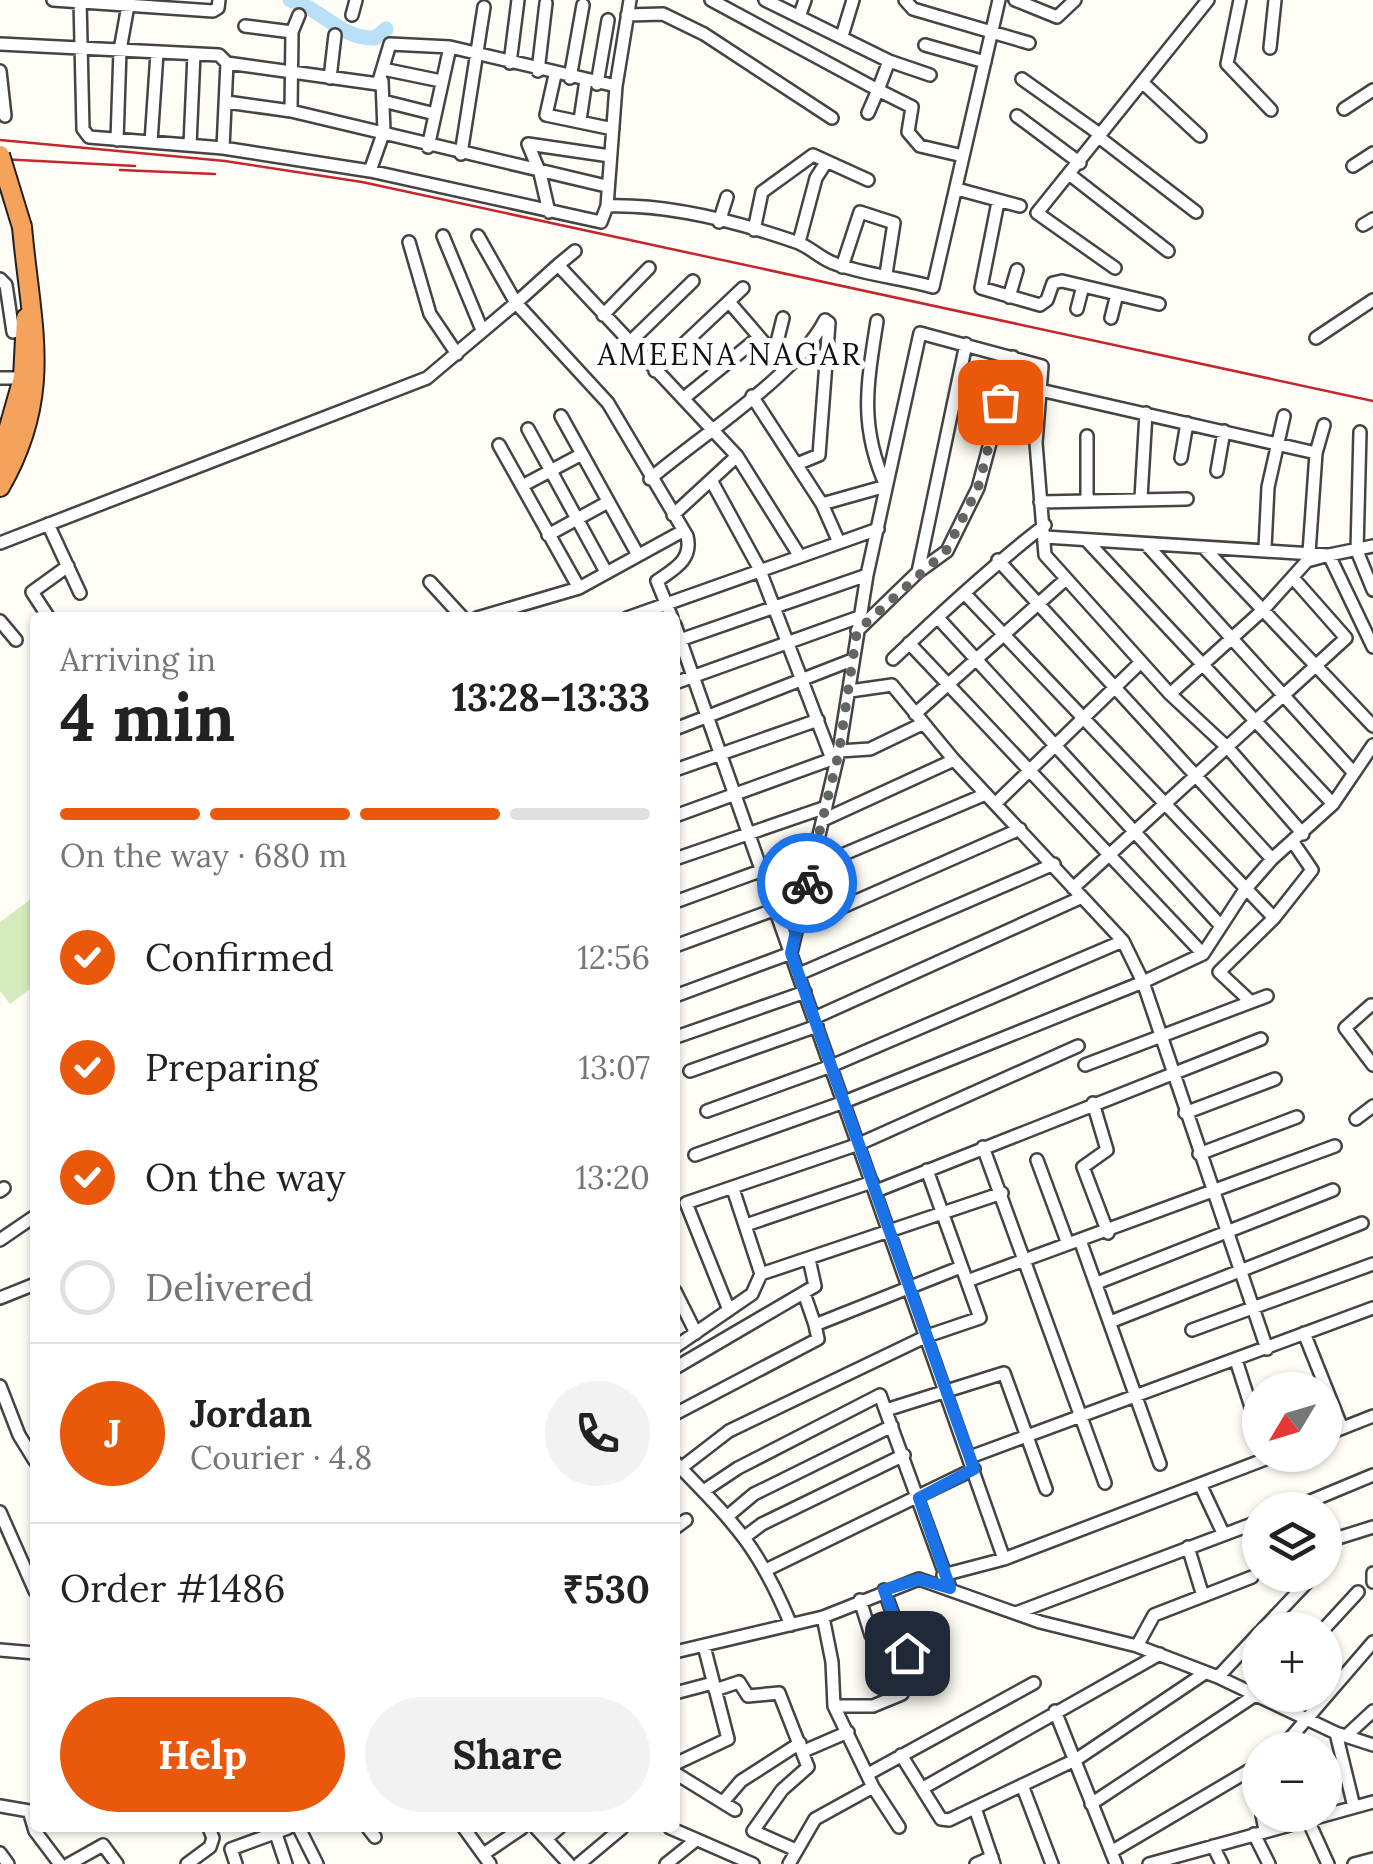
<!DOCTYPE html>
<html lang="en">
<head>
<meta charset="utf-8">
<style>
	:root { --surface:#fff; --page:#f2f2f2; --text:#222; --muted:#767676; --line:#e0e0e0; --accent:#ea580c }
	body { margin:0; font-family:Lora,serif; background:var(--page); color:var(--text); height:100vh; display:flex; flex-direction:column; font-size:38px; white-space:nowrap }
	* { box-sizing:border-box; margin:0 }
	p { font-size:32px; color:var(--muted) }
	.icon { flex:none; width:55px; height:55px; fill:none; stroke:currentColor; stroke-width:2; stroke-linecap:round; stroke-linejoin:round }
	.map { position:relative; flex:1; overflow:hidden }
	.panel { position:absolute; left:30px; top:612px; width:650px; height:1220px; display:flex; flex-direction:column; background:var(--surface); border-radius:10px; box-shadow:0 2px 8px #0004 }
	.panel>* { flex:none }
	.needle { width:65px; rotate:232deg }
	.controls { position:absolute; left:1242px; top:1372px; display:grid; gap:20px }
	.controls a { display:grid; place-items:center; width:100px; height:100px; border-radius:50%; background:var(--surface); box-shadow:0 2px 8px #0004; font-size:50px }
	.pin { position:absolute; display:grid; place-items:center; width:85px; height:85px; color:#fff; margin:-42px; border-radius:20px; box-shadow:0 5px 15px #0006 }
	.courier { position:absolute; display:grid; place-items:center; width:100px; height:100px; margin:-50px; border:8px solid #1a73e8; border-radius:50%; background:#fff; color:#222; box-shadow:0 2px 12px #0007 }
	.head em { font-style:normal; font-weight:700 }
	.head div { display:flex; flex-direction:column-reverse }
	.head { display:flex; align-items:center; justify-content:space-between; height:170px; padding:0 30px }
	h1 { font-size:65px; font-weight:700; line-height:75px }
	.bar { display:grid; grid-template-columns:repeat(4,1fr); gap:15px 10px; align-content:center; height:120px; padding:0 30px }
	.bar i { height:12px; border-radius:8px; background:var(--line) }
	.bar .active { background:var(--accent) }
	.bar p { grid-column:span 4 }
	.line { display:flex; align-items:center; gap:25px; padding:0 30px; border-top:2px solid var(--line) }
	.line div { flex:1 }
	.round { display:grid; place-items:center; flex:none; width:105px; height:105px; border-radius:52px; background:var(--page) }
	ol { padding:0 30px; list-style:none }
	li { display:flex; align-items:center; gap:30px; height:110px }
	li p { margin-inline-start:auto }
	li .icon { padding:10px; border-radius:50%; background:var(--accent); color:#fff; stroke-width:4 }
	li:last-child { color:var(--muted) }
	li i { width:55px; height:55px; border:5px solid var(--line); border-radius:50% }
	.button { display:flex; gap:20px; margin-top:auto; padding:20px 30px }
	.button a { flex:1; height:115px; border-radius:60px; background:var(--accent); color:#fff; font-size:40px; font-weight:700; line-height:115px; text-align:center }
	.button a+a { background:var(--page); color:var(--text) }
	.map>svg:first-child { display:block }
	.green { fill:#d5ebbd }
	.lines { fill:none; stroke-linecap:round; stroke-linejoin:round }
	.river { stroke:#b9e0f7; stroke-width:15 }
	.minor-casing { stroke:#444; stroke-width:16 }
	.highway-casing { stroke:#222; stroke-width:22 }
	.minor { stroke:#fff; stroke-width:11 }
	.highway { stroke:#f5a25d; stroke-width:18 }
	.rail { stroke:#c4262e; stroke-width:2.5 }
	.highway-bridge-casing { stroke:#222; stroke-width:22; stroke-linecap:butt }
	.highway-bridge { stroke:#f5a25d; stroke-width:18 }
	.done { stroke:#646461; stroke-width:10; stroke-dasharray:0 18 }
	.route { stroke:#1a73e8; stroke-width:12 }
	.labels { text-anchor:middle; stroke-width:10; stroke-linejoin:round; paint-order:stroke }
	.neighbourhood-label { font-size:30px; letter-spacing:2.5px; fill:#111; stroke:#fff }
</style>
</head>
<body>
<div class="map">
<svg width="1373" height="1864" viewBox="0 0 1373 1864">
	<rect width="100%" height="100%" fill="#fffdf5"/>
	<path class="green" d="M35,896V985L10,1004L0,991V922Z"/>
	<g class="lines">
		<path class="river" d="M290,0C322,8 339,39 375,38L386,29"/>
		<defs>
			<path id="minor" d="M53,0L213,11L218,8L219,0
				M80,0L83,129L89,137L223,148L370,171L601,222L607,206L616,86L630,0
				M711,0L878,90L868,113
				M765,0L889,61
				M905,0L913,9L1029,43
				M1015,0L1057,17L1075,0
				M1240,0L1227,64L1271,110
				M299,15L292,32L291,111L606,186
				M352,15L356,0
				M627,15L663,14L704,34L832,118
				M799,17L805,0
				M245,26L292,32
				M842,36L853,0
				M0,44L219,55L227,63
				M925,45L985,62
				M1270,48L1275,0
				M510,63L518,0
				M383,69L441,81
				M0,71L5,116
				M538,71L546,3
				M555,75L546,115L613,129
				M930,75L889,61L878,90L912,107L908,132L920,146L963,156
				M330,78L335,35
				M570,78L583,5
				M1022,79L1101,135
				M1143,83L1200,136
				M597,84L608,20
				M383,101L435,114
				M227,102L291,111
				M1344,109L1373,90
				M1017,116L1080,163
				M580,120L586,80
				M1100,138L1196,212
				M117,140L120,50L129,0
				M151,142L157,53
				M190,145L194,54
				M428,147L450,47
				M223,148L227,63L378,84L390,44L450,47L616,86
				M461,154L484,7
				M1353,166L1373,153
				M370,171L384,131L382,81
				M1069,174L1168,251
				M957,189L1020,206
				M998,202L981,288L1040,305L1047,300L1053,283L1062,281L1159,304
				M607,206C669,204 738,222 796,242C811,247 820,259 836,264C867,275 901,278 933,287L999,0
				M549,212L540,173L528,144L610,156
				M719,222L727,197
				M1363,225L1373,219
				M754,230L762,192L813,155L868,180
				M443,236L482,330
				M478,236L516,303L558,265L737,456L799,555
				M409,242L430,314L457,354
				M799,242L816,178L825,164
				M558,265L575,251
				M842,267L860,212L894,223L886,274
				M1115,268L1037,213L1208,0
				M0,279L6,285L13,332
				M1009,297L1017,270
				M730,303L786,368
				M1077,309L1083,286
				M603,315L649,268
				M1111,318L1117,294
				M1316,338L1373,300
				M629,343L693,281
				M774,354L783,318
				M655,371L743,288
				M0,378H23
				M1040,390L1316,453
				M752,396L822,504L838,540
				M684,398L759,337
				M561,416L638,555
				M528,429L606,572
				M1360,432L1357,551L1373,590
				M499,445L579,588
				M1181,458L1187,423
				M797,464L819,455L829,323
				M1217,471L1224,431
				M650,479C699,437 798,374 825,320L829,323
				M711,480L759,568L832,759
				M522,486L582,454
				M1141,498L1146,413
				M1087,500V436
				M1040,502L1187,499
				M822,504L886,486C859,426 867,385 877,321
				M673,515L737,456
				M48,524L80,593
				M548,535L608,502
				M1045,537L1329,555L1373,546
				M1088,542L1333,804
				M0,543L427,378L516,303L608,403L687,536C693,560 674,569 657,581L672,618
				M1146,544L1354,773
				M1204,548L1373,726
				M1265,548L1268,487L1284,416
				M1309,553L1316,453L1324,425
				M998,560L1272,859
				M918,572L947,551L978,488L1013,357
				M430,582L463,618
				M966,595L1274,918
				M49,618L32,592L68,566
				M477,618L579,588L681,532
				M627,618L878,529
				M939,619L1221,926
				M0,621L16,640
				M675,625L1004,1559
				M857,631L918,572L966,344
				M677,641L867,575
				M909,643L1203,954
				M893,659C940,614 993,565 1045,525
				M675,683L859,617
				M850,691L892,685L954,760L1123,941L1143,982L1267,1349
				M1170,694L1263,610L1307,561L1329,555L1373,647
				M915,714L1066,579
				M675,729L852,660
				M839,751L870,749L922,724
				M675,770L818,720
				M996,803L1141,662
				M675,816L832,759L836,763
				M823,820L954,760
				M675,859L826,807
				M811,868L986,794
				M1073,888L1346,638L1294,579
				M675,902L815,851
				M797,927L1020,829
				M675,946L776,909
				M799,974L1054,864
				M675,996L791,953L839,751L867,575L920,333L1042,366L1036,443L1045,555L1170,694L1228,748L1303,834
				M1250,1001L1219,972L1274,918L1312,870L1293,842
				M1371,1005L1345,1028L1373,1065
				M814,1018L1080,898
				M679,1036L805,992
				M1085,1065L1267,996
				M690,1071L817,1026
				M1093,1103L1107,1150L1083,1167L1108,1233
				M707,1111L831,1066L1123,941
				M1185,1113L1275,1079
				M1356,1119L1373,1106
				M983,1147L1105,1483
				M1199,1154L1297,1117
				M695,1155L844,1102L1143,982L1203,954L1244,891L1272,859L1333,804L1373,745
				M1037,1160L1068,1244
				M733,1189L761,1274
				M0,1191L4,1188
				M876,1191L1261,1039
				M746,1225L872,1182
				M0,1240L35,1216
				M1080,1240L1160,1464
				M967,1281L1335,1146
				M1097,1283L1333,1190
				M675,1291L696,1333
				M804,1293L815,1325
				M0,1298L35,1284
				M729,1310L686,1203L859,1144L1078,1046
				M1110,1322L1362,1223
				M1192,1330L1373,1264
				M1304,1333L1342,1428
				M675,1347L752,1294L761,1274L1002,1193
				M1236,1360L1260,1435
				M675,1368L815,1286L809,1259
				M0,1386L19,1435L35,1461
				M886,1410L1004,1373L1046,1489
				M675,1414L818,1339L815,1325L961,1267
				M1325,1435L1373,1416
				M970,1457L1373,1308
				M675,1462C734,1523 758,1545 791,1625
				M681,1468L729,1431L927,1336L980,1318L927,1170
				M1200,1484L1223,1533
				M705,1490L738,1468L880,1395L950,1588
				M1289,1510L1373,1475
				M0,1512L35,1591
				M729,1515L754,1494L892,1426
				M675,1528L686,1520
				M746,1536L762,1524L904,1455
				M1325,1542L1373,1527
				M1188,1547L1203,1596
				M768,1569L974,1469
				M1373,1573V1582
				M943,1575L1004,1559L1276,1455
				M860,1600L871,1635
				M1016,1613L1260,1521
				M823,1617L832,1662L834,1706H873L902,1694L907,1653L884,1590
				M1262,1630L1314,1575
				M1323,1630L1358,1592
				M1137,1646L1154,1615L1252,1577
				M0,1650L35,1653
				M675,1652L823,1617L919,1579L1040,1622L1137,1646L1218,1677L1336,1733L1373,1745
				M1218,1677L1260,1632
				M715,1690L739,1682L748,1696L779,1693L808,1767L782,1790L753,1831L796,1850
				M675,1693L713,1683
				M834,1706L873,1787L899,1827
				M1055,1711L1116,1864
				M1336,1733L1354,1807
				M1346,1736L1373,1711
				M1280,1750L1373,1642
				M804,1751L848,1732
				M901,1755L941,1819L949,1820L1077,1759L1205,1673
				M675,1764L728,1739L704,1646
				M1253,1769L1260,1803
				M675,1773L735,1810
				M868,1774L1034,1683
				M1022,1785L1052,1864
				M923,1788L1160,1654
				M723,1802L741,1781L800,1743
				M1091,1804L1257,1694
				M0,1806L35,1812
				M29,1811L35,1831L60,1864
				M976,1811L994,1864
				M1262,1815L1265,1830
				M1307,1818L1328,1864
				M299,1828L317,1864
				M368,1828L375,1837
				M464,1828L490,1864
				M536,1828L569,1864
				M670,1828L753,1864
				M276,1834L286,1864
				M1254,1834L1269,1864
				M546,1839L559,1828
				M1213,1846L1222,1864
				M1111,1852L1260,1764
				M0,1853L8,1864
				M485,1853L522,1828
				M69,1864L103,1845L117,1864
				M187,1864L210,1847L213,1838L209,1828
				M236,1864L231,1849L288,1828
				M579,1864L622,1828
				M666,1864L696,1840
				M789,1864L815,1819L873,1787
				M976,1864L992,1857
				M1149,1864L1373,1802
				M1354,1864L1373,1859"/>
			<path id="highway" d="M0,459L23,378L26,318
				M0,487C54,393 31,327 22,227"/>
		</defs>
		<use href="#minor" class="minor-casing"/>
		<use href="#highway" class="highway-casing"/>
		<use href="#minor" class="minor"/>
		<use href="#highway" class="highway"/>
		<path class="rail" d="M0,140L225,161L362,182L1373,401
			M0,159L135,166
			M120,170L215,174"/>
		<defs>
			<path id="highway-bridge" d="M0,155L22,227"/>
		</defs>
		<use href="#highway-bridge" class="highway-bridge-casing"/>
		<use href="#highway-bridge" class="highway-bridge"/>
	</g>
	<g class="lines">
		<path class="done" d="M807,883L839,752L857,631L946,551L978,488L1000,402"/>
		<path class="route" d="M807,883L791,953L974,1469L919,1498L950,1588L919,1579L884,1590L907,1653"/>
	</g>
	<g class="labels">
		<g class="neighbourhood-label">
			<text x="730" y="365">AMEENA NAGAR</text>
		</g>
	</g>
</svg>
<div class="controls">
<a><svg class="needle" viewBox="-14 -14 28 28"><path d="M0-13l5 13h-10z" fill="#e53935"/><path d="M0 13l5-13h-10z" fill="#767676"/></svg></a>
<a><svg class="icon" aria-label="layers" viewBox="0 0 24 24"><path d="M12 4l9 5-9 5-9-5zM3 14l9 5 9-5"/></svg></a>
<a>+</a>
<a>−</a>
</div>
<div class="pin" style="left:1000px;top:402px;background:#ea580c"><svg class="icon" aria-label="bag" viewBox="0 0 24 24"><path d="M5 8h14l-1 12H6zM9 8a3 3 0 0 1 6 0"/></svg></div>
<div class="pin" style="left:907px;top:1653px;background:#1f2937"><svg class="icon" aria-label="home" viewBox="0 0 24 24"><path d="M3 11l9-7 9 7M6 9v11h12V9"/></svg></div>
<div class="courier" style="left:807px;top:883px"><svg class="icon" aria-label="bike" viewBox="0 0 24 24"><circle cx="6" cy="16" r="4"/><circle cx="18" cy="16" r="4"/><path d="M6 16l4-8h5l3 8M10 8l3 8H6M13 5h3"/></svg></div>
<section class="panel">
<div class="head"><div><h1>4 min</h1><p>Arriving in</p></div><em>13:28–13:33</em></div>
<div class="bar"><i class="active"></i><i class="active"></i><i class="active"></i><i></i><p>On the way · 680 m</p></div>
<ol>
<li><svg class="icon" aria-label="check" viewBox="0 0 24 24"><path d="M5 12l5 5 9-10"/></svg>Confirmed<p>12:56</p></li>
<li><svg class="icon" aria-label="check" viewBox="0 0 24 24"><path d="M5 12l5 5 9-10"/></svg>Preparing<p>13:07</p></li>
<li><svg class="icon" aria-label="check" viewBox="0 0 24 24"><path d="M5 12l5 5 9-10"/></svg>On the way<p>13:20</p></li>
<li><i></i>Delivered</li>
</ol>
<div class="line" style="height:180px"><b class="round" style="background:var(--accent);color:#fff">J</b><div><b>Jordan</b><p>Courier · 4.8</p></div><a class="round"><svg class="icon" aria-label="phone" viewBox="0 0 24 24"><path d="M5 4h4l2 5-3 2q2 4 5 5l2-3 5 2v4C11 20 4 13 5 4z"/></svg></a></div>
<div class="line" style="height:130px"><div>Order #1486</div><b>₹530</b></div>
<div class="button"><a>Help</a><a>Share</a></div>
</section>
</div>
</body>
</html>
